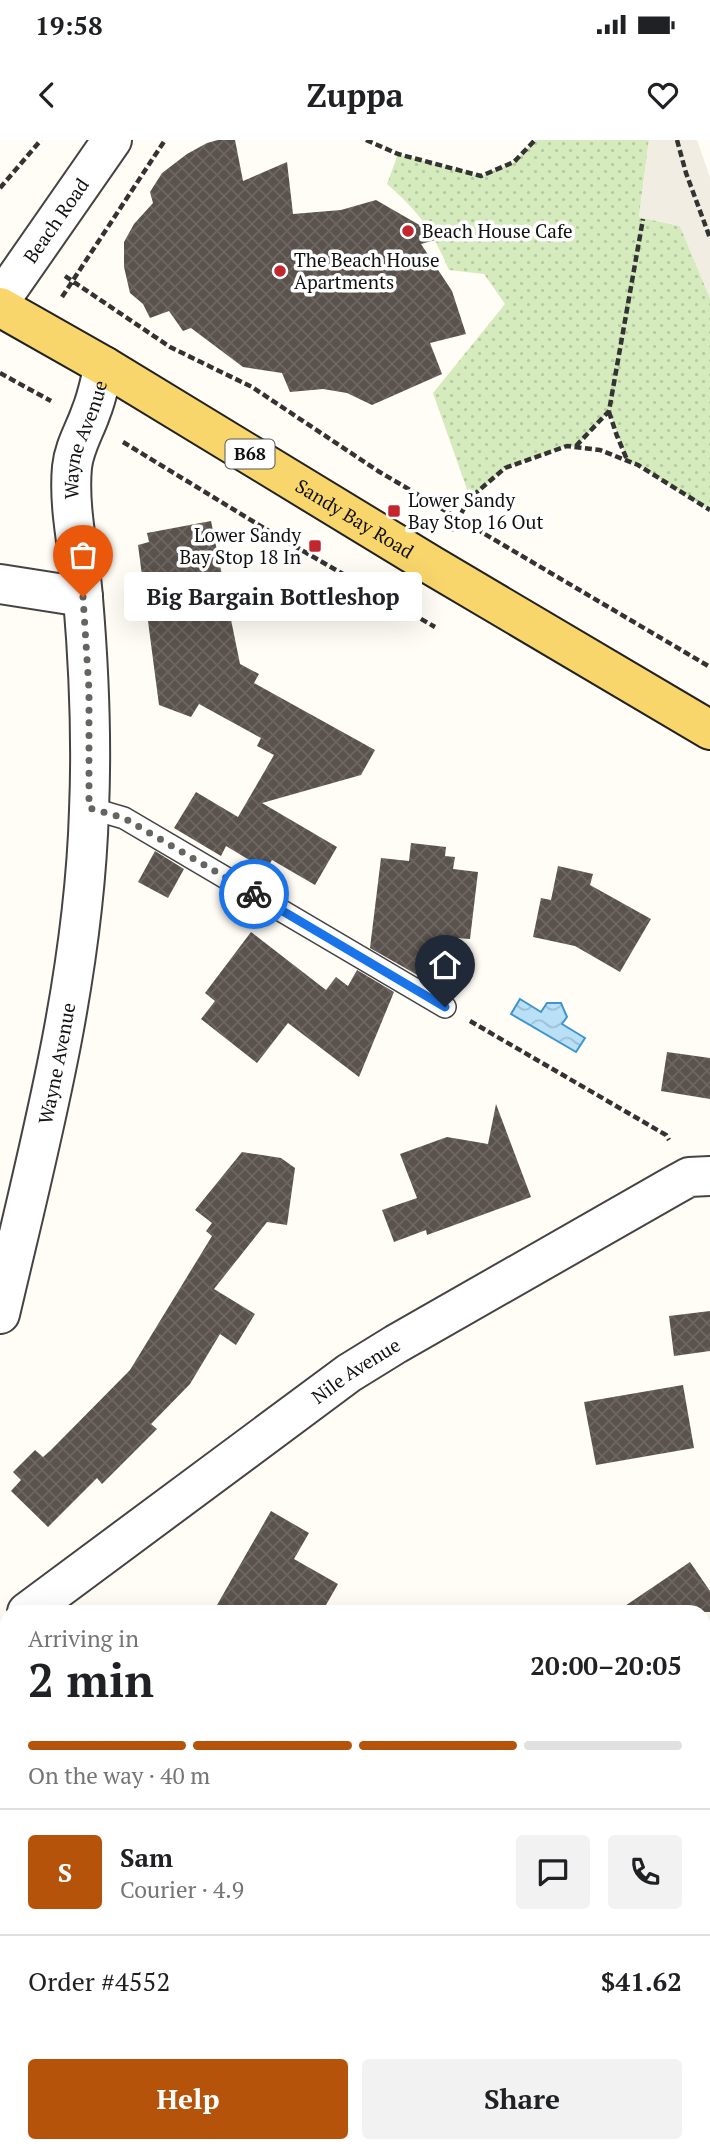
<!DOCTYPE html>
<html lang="en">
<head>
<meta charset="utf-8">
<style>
	:root { --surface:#fff; --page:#f2f2f2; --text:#202124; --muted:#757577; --line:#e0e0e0; --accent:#b45309 }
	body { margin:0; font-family:"PT Serif",serif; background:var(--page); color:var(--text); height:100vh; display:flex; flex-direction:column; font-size:26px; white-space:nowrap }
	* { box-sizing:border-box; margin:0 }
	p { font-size:23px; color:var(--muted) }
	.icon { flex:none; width:38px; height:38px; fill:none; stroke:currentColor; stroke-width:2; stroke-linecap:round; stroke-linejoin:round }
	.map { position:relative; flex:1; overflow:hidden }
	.details { position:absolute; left:0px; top:1465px; width:710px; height:548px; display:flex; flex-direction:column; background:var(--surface); border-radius:21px 21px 0 0; box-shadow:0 7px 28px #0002 }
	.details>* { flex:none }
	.pin { position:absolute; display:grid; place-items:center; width:60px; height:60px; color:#fff; margin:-72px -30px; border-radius:50% 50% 50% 0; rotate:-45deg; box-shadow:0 0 7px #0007 }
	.pin .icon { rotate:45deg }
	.courier { position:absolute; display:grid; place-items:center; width:70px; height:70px; margin:-35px; border:5px solid #1a73e8; border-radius:50%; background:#fff; color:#222; box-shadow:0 2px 9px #0007 }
	.bubble { position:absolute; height:49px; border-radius:7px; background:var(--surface); box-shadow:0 7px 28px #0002; font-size:23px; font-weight:700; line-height:49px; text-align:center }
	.summary em { font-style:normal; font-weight:700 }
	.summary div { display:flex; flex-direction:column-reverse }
	.summary { display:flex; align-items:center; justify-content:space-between; height:119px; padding:0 28px }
	h1 { font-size:46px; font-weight:700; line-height:52px }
	.bar { display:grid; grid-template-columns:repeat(4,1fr); gap:10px 7px; align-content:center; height:84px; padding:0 28px }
	.bar i { height:9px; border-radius:5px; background:var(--line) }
	.bar .on { background:var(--accent) }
	.bar p { grid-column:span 4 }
	.line { display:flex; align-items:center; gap:18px; padding:0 28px; border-top:2px solid var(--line) }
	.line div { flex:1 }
	.round { display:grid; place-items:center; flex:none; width:74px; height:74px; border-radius:7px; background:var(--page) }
	.action { display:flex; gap:14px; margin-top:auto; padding:14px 28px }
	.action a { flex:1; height:80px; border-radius:7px; background:var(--accent); color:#fff; font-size:28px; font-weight:700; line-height:80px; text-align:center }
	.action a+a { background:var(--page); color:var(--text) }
	.status { display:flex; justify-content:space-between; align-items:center; height:49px; padding:0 35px; background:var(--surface); direction:ltr }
	.status svg { height:19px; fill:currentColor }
	header { display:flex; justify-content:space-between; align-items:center; height:91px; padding:0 28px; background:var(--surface); font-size:32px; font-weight:700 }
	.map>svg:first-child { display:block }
	.grass { fill:url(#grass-dots) }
	.park { fill:url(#park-crowns) }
	.plaza { fill:#f1ede2 }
	.water { fill:url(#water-waves); stroke:#3f96cf; stroke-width:2 }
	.building { fill:url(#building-cross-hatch) }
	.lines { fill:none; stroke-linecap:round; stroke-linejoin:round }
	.lane-casing { stroke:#444; stroke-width:24 }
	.street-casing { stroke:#444; stroke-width:42 }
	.primary-casing { stroke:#222; stroke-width:42 }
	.path { stroke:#333; stroke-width:4.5; stroke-dasharray:7 3.5; stroke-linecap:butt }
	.lane { stroke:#fff; stroke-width:21 }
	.street { stroke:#fff; stroke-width:38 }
	.primary { stroke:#f9d66b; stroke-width:38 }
	.done { stroke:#646461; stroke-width:7; stroke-dasharray:0 12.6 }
	.route { stroke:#1a73e8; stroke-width:9 }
	.poi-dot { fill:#c4262e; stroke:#fff; stroke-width:2.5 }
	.labels { text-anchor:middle; stroke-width:7; stroke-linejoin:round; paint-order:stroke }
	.shield { fill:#fff; stroke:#585858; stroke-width:2 }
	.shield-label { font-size:18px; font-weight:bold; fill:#111 }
	.street-label { font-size:19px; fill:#111; stroke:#fff }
	.poi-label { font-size:19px; fill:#111; stroke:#fff; text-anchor:start }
</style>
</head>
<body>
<div class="status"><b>19:58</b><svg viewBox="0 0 49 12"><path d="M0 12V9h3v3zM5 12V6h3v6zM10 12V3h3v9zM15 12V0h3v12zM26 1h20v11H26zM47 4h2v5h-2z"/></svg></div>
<header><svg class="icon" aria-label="back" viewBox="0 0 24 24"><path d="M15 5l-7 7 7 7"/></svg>Zuppa<svg class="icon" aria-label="heart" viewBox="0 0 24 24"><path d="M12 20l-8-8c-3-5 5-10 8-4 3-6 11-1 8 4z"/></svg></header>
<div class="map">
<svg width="710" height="2012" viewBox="0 0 710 2012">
	<defs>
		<pattern id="grass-dots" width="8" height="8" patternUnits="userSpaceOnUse" patternTransform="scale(1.75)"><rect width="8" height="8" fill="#d5ebbd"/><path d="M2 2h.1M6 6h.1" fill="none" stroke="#b6c8a1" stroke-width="1.8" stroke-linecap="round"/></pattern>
		<pattern id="park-crowns" width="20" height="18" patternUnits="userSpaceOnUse" patternTransform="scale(1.75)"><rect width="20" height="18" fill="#d5ebbd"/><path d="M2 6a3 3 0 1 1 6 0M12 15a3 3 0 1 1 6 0" fill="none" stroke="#b6c8a1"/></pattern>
		<pattern id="water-waves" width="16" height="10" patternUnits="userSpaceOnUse" patternTransform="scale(1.75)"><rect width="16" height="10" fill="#b9e0f7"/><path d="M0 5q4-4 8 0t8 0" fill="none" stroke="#9ebfd3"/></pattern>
		<pattern id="building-cross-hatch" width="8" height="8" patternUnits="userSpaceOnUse" patternTransform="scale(1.75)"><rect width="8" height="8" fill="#5a524d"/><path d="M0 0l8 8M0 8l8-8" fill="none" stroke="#6d6662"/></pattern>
	</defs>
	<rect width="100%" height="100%" fill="#fffdf5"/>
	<path class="grass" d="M535,0H649L639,77L680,86L710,158V370L638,325L628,322L609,271L576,307L566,306L505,328L470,358L433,253L505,164L484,134L449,130C431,89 421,74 387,44L398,14L481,36L514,22Z"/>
	<path class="park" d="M710,1525V2012H676L656,2006H704V1534Z"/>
	<path class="plaza" d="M649,0H697L710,37V158L680,86L639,77Z"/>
	<path class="water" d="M520,859L541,872L547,863H561L567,877L562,884L585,898L576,912L511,874Z"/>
	<path class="building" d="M218,0H235L243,41L287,22L293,74L341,70L376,60L442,98L421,104L452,151L466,194L430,203L442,234L372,265L347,253L323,249L290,252L282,233L243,227L191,188L183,191L169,171L150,178L143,164L130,153L124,127V102L134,84L153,63L150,52L162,33L187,14L207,3Z
		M211,381L240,524L259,534L254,543L375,610L361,635L262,663L337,707L315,745L272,720L266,730L226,706L221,716L174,688L196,652L238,677L274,615L257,606L261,598L199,564L191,577L159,565L138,405L149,402L147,393Z
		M411,703L446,707L445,716L455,717L453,729L478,732L470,799L443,797L419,836L370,808L381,718L409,721Z
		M155,711L184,729L168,758L138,742Z
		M558,726L593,734L590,745L651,779L620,832L575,806L533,797L541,758L551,760Z
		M251,792L326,850L336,837L348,846L357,830L394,852L359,937L288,883L257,923L201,879L215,861L205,853Z
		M667,912L710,918V959L661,951Z
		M496,964L531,1057L427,1095L426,1090L394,1102L382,1070L417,1058L400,1014L447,997L488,1004Z
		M242,1012L281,1018L295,1028L287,1085L267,1082L214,1149L255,1174L236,1205L220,1194L190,1244L151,1284L157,1289L102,1344L97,1338L48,1387L11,1351L21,1340L13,1332L35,1310L43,1317L51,1310L130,1230L212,1096L206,1091L212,1083L195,1070Z
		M710,1171V1211L674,1216L669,1176Z
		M683,1245L694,1308L596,1325L584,1262Z
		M271,1371L309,1393L294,1419L338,1444L322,1472H213Z
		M690,1422L710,1451V1472H616Z"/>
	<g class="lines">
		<defs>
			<path id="lane" d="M90,668L124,678L445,867
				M704,1871L710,1874
				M472,2012L473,2006"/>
			<g id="street">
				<path id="s1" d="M0,161L112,0"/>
				<path d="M0,444L83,457"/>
				<path id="s2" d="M0,1174C39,1007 84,841 89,670C92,599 89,529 83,458C80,415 68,370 72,327C74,307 85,290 91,272C97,258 100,241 104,226"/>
				<path id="s3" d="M27,1472L349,1233L396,1204L671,1047L689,1037L710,1036"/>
			</g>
			<g id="primary">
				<path id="s4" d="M0,167L104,226L431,425L710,590"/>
			</g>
		</defs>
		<use href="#lane" class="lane-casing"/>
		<use href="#street" class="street-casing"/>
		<use href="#primary" class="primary-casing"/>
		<path class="path" d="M366,0L398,14L481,36L514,22L535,0
			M677,0L686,33L710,98
			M0,48L41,0
			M65,136L170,207L252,247L378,331L710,527
			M62,157L165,0
			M0,233L51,261
			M609,272L617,296L628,322
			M123,302L277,396L435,487
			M576,306L609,271L643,79
			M451,391L470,358L505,328L567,306L600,310L638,325L710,370
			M470,881L666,995L669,1000"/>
		<use href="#lane" class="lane"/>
		<use href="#street" class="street"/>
		<use href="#primary" class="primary"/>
	</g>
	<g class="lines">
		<path class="done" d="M83,457L89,550V668L124,678L254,754"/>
		<path class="route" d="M254,754L445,867"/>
	</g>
	<g class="poi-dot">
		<circle cx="408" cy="91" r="7"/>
		<circle cx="280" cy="131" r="7"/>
		<rect x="387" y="364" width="14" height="14" rx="3.5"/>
		<rect x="308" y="399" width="14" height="14" rx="3.5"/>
	</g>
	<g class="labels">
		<rect class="shield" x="225.5" y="299.5" width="49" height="29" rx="5"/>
		<g class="shield-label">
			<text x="250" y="320">B68</text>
		</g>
		<g class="street-label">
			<text dy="7" stroke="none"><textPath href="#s1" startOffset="98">Beach Road</textPath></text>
			<text dy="7" stroke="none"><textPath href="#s2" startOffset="886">Wayne Avenue</textPath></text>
			<text dy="7" stroke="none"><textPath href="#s4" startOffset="413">Sandy Bay Road</textPath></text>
			<text dy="7" stroke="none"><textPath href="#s2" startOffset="257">Wayne Avenue</textPath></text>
			<text dy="7" stroke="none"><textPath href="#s3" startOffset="408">Nile Avenue</textPath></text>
		</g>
		<g class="poi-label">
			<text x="422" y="98">Beach House Cafe</text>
			<text x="294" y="127">The Beach House<tspan x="294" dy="22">Apartments</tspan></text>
			<text x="408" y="367">Lower Sandy<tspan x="408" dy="22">Bay Stop 16 Out</tspan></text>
			<text x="301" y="402" text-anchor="end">Lower Sandy<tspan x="301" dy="22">Bay Stop 18 In</tspan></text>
		</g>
	</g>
</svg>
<div class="pin" style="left:83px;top:457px;background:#ea580c"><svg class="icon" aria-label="bag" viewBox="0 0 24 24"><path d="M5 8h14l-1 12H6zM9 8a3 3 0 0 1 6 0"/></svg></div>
<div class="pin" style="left:445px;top:867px;background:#1f2937"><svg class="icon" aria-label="home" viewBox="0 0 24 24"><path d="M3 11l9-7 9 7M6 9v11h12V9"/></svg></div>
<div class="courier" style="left:254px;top:754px"><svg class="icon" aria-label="bike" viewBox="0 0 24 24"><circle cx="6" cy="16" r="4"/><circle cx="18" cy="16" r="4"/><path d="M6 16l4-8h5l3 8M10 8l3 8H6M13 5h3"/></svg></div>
<div class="bubble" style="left:124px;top:432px;width:298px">Big Bargain Bottleshop</div>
<section class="details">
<div class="summary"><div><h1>2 min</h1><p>Arriving in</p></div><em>20:00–20:05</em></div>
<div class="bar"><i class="on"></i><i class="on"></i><i class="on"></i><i></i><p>On the way · 40 m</p></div>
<div class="line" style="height:126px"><b class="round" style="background:var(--accent);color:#fff">S</b><div><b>Sam</b><p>Courier · 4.9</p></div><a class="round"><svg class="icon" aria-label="chat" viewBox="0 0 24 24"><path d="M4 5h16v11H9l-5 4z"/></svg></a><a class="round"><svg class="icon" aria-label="phone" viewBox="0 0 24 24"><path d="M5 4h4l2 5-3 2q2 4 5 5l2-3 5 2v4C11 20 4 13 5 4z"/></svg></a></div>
<div class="line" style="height:91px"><div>Order #4552</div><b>$41.62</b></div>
<div class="action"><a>Help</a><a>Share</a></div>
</section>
</div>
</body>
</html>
